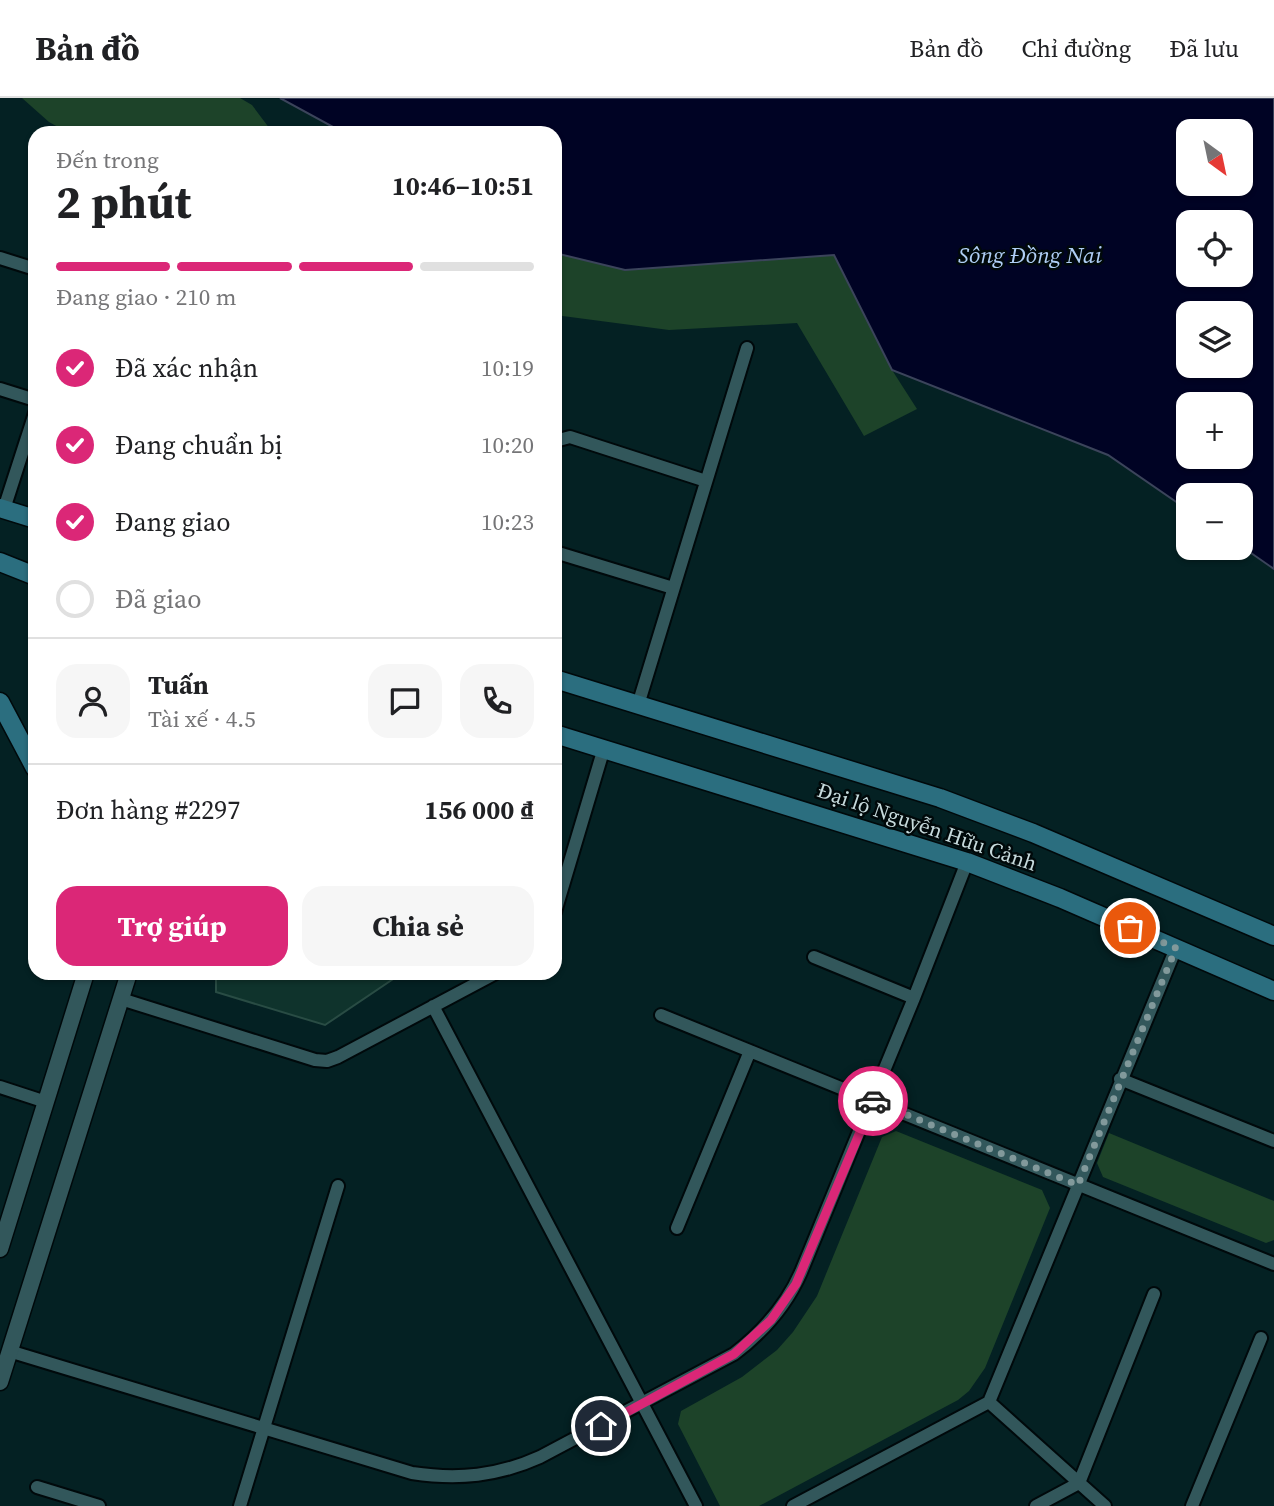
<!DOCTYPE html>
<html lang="vi">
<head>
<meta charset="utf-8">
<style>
	:root { --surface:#fff; --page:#f6f6f6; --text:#202124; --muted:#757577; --line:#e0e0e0; --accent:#db2777 }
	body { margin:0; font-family:"Source Serif 4",serif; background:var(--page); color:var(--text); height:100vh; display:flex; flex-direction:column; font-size:26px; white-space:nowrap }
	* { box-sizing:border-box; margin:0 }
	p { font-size:23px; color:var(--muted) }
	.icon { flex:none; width:38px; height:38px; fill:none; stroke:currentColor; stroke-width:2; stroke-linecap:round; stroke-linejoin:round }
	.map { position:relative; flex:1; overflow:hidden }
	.sheet { position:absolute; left:28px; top:28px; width:534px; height:854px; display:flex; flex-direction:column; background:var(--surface); border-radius:21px; box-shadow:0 2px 5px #0004 }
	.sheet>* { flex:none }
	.needle { width:46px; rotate:147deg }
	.fabs { position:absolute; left:1176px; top:21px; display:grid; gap:14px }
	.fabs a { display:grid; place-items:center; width:77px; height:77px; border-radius:14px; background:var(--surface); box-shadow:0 2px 5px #0004; font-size:35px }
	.pin { position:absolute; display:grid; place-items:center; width:60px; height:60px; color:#fff; margin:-30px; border:4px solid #fff; border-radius:50%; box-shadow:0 2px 7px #0007 }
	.courier { position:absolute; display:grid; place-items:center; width:70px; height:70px; margin:-35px; border:5px solid #db2777; border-radius:50%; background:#fff; color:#222; box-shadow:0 2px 9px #0007 }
	.summary em { font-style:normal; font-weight:700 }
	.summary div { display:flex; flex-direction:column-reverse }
	.summary { display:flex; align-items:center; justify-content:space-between; height:119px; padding:0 28px }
	h1 { font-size:46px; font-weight:700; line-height:52px }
	.bar { display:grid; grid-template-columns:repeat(4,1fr); gap:10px 7px; align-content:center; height:84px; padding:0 28px }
	.bar i { height:9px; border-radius:5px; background:var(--line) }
	.bar .selected { background:var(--accent) }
	.bar p { grid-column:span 4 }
	.line { display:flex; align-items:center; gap:18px; padding:0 28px; border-top:2px solid var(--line) }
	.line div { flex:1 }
	.round { display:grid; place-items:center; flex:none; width:74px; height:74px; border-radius:21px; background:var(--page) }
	ol { padding:0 28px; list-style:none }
	li { display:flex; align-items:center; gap:21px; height:77px }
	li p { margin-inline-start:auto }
	li .icon { padding:7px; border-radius:50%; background:var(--accent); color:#fff; stroke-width:4 }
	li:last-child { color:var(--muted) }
	li i { width:38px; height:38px; border:4px solid var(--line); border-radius:50% }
	.action { display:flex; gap:14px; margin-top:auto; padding:14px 28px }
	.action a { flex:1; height:80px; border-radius:21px; background:var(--accent); color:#fff; font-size:28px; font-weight:700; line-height:80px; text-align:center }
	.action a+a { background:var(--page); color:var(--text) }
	header { display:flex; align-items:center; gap:42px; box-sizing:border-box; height:98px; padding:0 35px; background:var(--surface); border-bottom:2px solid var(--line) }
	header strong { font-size:33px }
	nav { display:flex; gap:38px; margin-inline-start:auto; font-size:24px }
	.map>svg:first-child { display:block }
	.green { fill:#1d4329 }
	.water { fill:#000324; stroke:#3b445b; stroke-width:2; fill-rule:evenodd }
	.building { fill:#0f332c; stroke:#294c44; stroke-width:2 }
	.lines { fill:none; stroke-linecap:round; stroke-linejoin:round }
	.minor-casing { stroke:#00090b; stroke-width:16 }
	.tertiary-casing { stroke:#00090b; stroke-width:19 }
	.secondary-casing { stroke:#00090b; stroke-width:21 }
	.minor { stroke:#32575b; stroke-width:12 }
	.tertiary { stroke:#32575b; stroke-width:16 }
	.secondary { stroke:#2b6e7f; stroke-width:18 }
	.done { stroke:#82999b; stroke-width:7; stroke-dasharray:0 12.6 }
	.route { stroke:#db2777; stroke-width:9 }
	.labels { text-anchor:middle; stroke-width:5; stroke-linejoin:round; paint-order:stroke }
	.street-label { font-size:21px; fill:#c6dadc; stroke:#00090a }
	.water-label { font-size:23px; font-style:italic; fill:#afcef5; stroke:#00090a }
</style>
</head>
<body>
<header>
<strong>Bản đồ</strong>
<nav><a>Bản đồ</a><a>Chỉ đường</a><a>Đã lưu</a></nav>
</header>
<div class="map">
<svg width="1274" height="1408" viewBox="0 0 1274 1408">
	<rect width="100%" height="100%" fill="#042123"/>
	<path class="green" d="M22,0H240L252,7L273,35H69L49,24Z
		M555,155L625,172L834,157L892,272L917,311L864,338L797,225L669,232L555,217Z
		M896,1033L1042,1092L1050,1110L985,1270L969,1293L958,1302L759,1408H720L678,1326L681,1313L742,1279L777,1252L793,1234L817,1198L882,1039Z
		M1109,1035L1274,1103V1142L1266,1145L1103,1079L1097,1065Z"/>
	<path class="water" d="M280,0H1274V471L1241,448V397H1188V412L1108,357L892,272L834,157L625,172L555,155V35H344ZM1188,33H1241V86H1188ZM1188,124H1241V177H1188ZM1188,215H1241V268H1188ZM1188,306H1241V359H1188Z"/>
	<path class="building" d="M216,875H402L325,927L216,894Z"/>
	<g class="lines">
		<defs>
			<path id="minor" d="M0,160L35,171
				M0,291L35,302
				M555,343L570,339L706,383
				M4,411L35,315
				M555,454L673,490
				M638,607L747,250
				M555,814L604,650
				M814,859L914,900
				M121,901L315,962L327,963L338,959L496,875
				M433,908L696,1408
				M661,917L1274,1166
				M1120,981L1274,1043
				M0,989L46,1004
				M677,1130L750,953
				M9,1253L412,1375C458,1382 498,1378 540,1359L734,1256C763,1234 786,1208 801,1174L914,900L967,764
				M989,1304L1105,1408
				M37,1389L99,1408
				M240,1408L338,1088
				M793,1408L989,1304L1176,850
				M1036,1408L1079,1385L1154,1196
				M1192,1408L1261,1240"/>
			<path id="tertiary" d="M0,1151L86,875
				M0,1284L129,875"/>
			<path id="secondary" d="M0,410L35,421
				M0,464L35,478
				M555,581L940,700L1033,735L1274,838
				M0,604L35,670
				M555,636L967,764L1060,800L1274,893"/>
		</defs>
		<use href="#minor" class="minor-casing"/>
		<use href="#tertiary" class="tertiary-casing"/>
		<use href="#secondary" class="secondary-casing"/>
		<use href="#minor" class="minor"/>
		<use href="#tertiary" class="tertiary"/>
		<use href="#secondary" class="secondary"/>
	</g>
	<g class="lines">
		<path class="done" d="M873,1003L1078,1087L1176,850L1130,830"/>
		<path class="route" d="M601,1328L734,1256L771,1222L796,1186L873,1003"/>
	</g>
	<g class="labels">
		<g class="street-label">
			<text transform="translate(927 729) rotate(19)" y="7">Đại lộ Nguyễn Hữu Cảnh</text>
		</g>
		<g class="water-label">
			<text x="1030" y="165">Sông Đồng Nai</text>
		</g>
	</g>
</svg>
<div class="fabs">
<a><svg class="needle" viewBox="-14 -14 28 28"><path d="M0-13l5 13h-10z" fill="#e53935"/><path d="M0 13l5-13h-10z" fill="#757577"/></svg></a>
<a><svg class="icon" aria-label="locate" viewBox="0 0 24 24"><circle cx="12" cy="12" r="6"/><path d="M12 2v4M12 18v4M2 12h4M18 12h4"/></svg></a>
<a><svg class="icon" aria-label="layers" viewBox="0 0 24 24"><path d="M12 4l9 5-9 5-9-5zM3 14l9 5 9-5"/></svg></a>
<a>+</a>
<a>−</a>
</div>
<div class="pin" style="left:1130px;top:830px;background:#ea580c"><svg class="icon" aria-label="bag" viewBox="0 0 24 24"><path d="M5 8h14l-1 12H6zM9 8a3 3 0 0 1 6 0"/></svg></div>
<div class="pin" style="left:601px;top:1328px;background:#1f2937"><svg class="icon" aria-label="home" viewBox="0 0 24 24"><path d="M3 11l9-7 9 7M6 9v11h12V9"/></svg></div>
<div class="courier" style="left:873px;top:1003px"><svg class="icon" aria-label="car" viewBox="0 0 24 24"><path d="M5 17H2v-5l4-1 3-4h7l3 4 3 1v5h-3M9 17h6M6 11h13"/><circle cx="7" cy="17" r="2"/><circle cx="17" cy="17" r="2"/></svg></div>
<section class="sheet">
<div class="summary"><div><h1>2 phút</h1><p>Đến trong</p></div><em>10:46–10:51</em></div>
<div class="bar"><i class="selected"></i><i class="selected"></i><i class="selected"></i><i></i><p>Đang giao · 210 m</p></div>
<ol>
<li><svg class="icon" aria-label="check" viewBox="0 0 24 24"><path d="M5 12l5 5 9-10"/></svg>Đã xác nhận<p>10:19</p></li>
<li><svg class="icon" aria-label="check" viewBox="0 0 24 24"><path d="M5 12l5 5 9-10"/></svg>Đang chuẩn bị<p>10:20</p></li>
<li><svg class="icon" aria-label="check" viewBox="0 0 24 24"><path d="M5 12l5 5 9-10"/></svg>Đang giao<p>10:23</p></li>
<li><i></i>Đã giao</li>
</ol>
<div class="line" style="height:126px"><a class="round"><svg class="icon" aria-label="person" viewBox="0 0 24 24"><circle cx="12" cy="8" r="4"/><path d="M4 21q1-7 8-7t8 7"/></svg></a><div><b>Tuấn</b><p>Tài xế · 4.5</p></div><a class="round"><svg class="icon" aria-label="chat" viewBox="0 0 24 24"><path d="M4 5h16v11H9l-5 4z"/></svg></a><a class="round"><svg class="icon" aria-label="phone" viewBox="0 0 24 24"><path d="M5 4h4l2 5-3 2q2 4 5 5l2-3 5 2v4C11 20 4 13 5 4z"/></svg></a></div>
<div class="line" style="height:91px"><div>Đơn hàng #2297</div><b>156 000 ₫</b></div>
<div class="action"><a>Trợ giúp</a><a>Chia sẻ</a></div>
</section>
</div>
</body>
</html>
